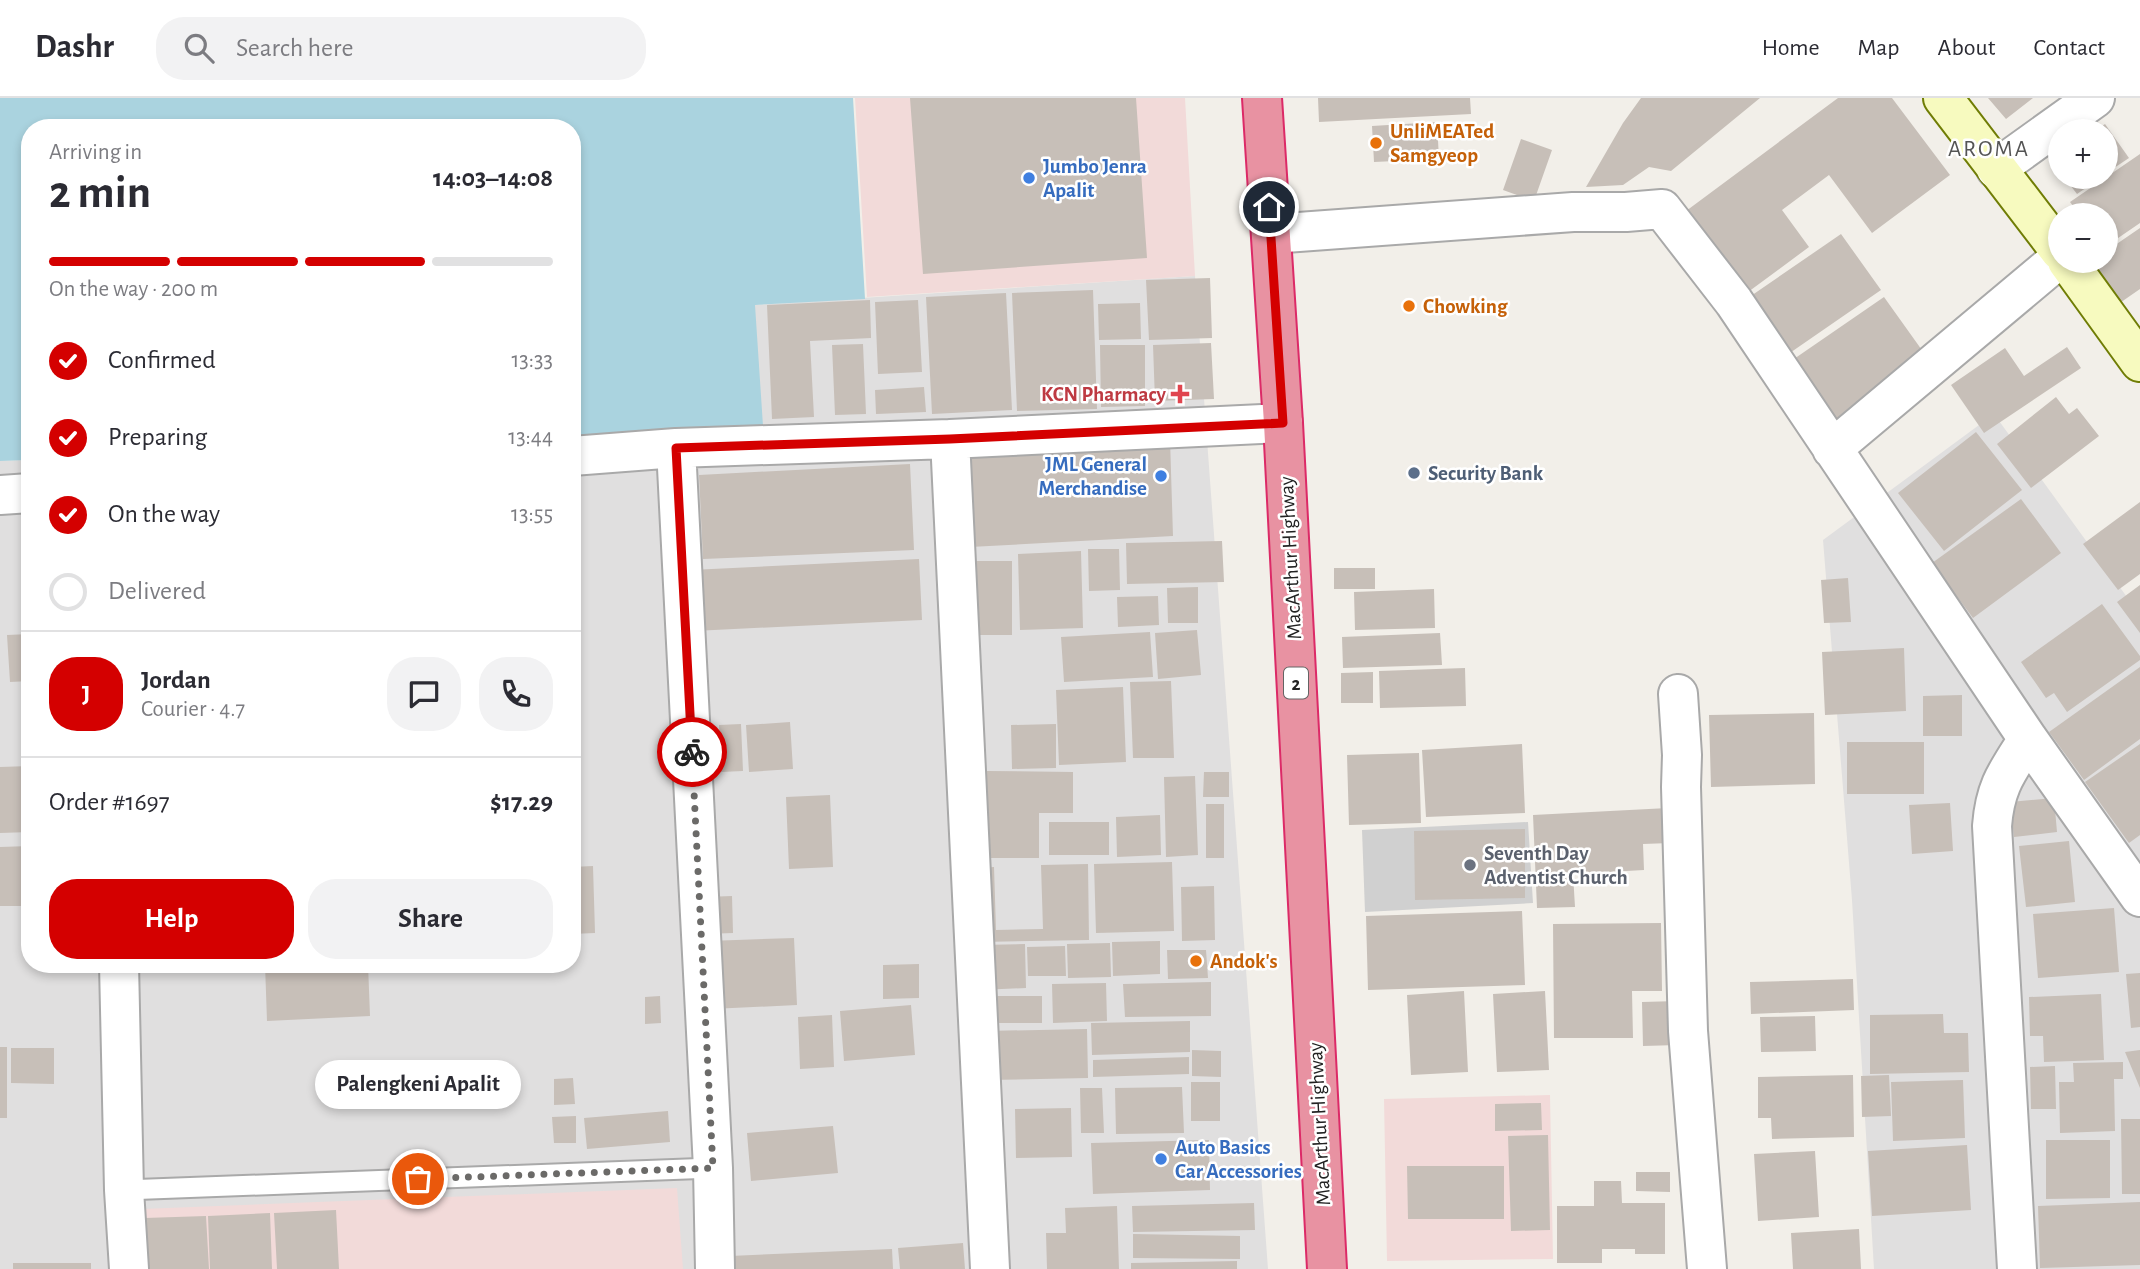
<!DOCTYPE html>
<html lang="en">
<head>
<meta charset="utf-8">
<style>
	:root { --surface:#fff; --page:#f2f2f3; --text:#2b2b33; --muted:#7c7c81; --line:#e1e1e2; --accent:#d40000 }
	body { margin:0; font-family:"Alegreya Sans",sans-serif; background:var(--page); color:var(--text); height:100vh; display:flex; flex-direction:column; font-size:26px; white-space:nowrap }
	* { box-sizing:border-box; margin:0 }
	p { font-size:23px; color:var(--muted) }
	.icon { flex:none; width:38px; height:38px; fill:none; stroke:currentColor; stroke-width:2; stroke-linecap:round; stroke-linejoin:round }
	.map { position:relative; flex:1; overflow:hidden }
	.sheet { position:absolute; left:21px; top:21px; width:560px; height:854px; display:flex; flex-direction:column; background:var(--surface); border-radius:28px; box-shadow:0 4px 10px #0003 }
	.sheet>* { flex:none }
	.buttons { position:absolute; left:2048px; top:21px; display:grid; gap:14px }
	.buttons a { display:grid; place-items:center; width:70px; height:70px; border-radius:50%; background:var(--surface); box-shadow:0 4px 10px #0003; font-size:35px }
	.pin { position:absolute; display:grid; place-items:center; width:60px; height:60px; color:#fff; margin:-30px; border:4px solid #fff; border-radius:50%; box-shadow:0 2px 7px #0007 }
	.courier { position:absolute; display:grid; place-items:center; width:70px; height:70px; margin:-35px; border:5px solid #d40000; border-radius:50%; background:#fff; color:#222; box-shadow:0 2px 9px #0007 }
	.bubble { position:absolute; height:49px; border-radius:24px; background:var(--surface); box-shadow:0 4px 10px #0003; font-size:23px; font-weight:600; line-height:49px; text-align:center }
	.overview em { font-style:normal; font-weight:600 }
	.overview div { display:flex; flex-direction:column-reverse }
	.overview { display:flex; align-items:center; justify-content:space-between; height:119px; padding:0 28px }
	h1 { font-size:46px; font-weight:600; line-height:52px }
	.bar { display:grid; grid-template-columns:repeat(4,1fr); gap:10px 7px; align-content:center; height:84px; padding:0 28px }
	.bar i { height:9px; border-radius:5px; background:var(--line) }
	.bar .active { background:var(--accent) }
	.bar p { grid-column:span 4 }
	.line { display:flex; align-items:center; gap:18px; padding:0 28px; border-top:2px solid var(--line) }
	.line div { flex:1 }
	.round { display:grid; place-items:center; flex:none; width:74px; height:74px; border-radius:28px; background:var(--page) }
	ol { padding:0 28px; list-style:none }
	li { display:flex; align-items:center; gap:21px; height:77px }
	li p { margin-inline-start:auto }
	li .icon { padding:7px; border-radius:50%; background:var(--accent); color:#fff; stroke-width:4 }
	li:last-child { color:var(--muted) }
	li i { width:38px; height:38px; border:4px solid var(--line); border-radius:50% }
	.action { display:flex; gap:14px; margin-top:auto; padding:14px 28px }
	.action a { flex:1; height:80px; border-radius:28px; background:var(--accent); color:#fff; font-size:28px; font-weight:600; line-height:80px; text-align:center }
	.action a+a { background:var(--page); color:var(--text) }
	header { display:flex; align-items:center; gap:42px; box-sizing:border-box; height:98px; padding:0 35px; background:var(--surface); border-bottom:2px solid var(--line) }
	header strong { font-size:33px }
	nav { display:flex; gap:38px; margin-inline-start:auto; font-size:24px }
	.search { width:490px; height:63px; background:var(--page); display:flex; align-items:center; gap:18px; box-sizing:border-box; padding:0 24px; border-radius:28px; color:var(--muted); font-size:26px }
	.map>svg:first-child { display:block }
	.residential { fill:#e0dfdf }
	.commercial { fill:#f2dad9 }
	.religious { fill:#d0d0d0 }
	.water { fill:#aad3df }
	.building { fill:#c7bfb8 }
	.lines { fill:none; stroke-linecap:round; stroke-linejoin:round }
	.lane-casing { stroke:#a9a9a9; stroke-width:23 }
	.street-casing { stroke:#a9a9a9; stroke-width:42 }
	.secondary-casing { stroke:#707d05; stroke-width:42 }
	.highway-casing { stroke:#dc2a67; stroke-width:42 }
	.lane { stroke:#fff; stroke-width:19 }
	.street { stroke:#fff; stroke-width:38 }
	.secondary { stroke:#f7fabf; stroke-width:38 }
	.highway { stroke:#e892a2; stroke-width:38 }
	.done { stroke:#6b6a68; stroke-width:7; stroke-dasharray:0 12.6 }
	.route { stroke:#d40000; stroke-width:9 }
	.food-dot { fill:#e8710a; stroke:#fff; stroke-width:2.5 }
	.shop-dot { fill:#3f7fe0; stroke:#fff; stroke-width:2.5 }
	.health-dot { fill:#e0444e; stroke:#fff; stroke-width:2.5 }
	.service-dot { fill:#5c6f8a; stroke:#fff; stroke-width:2.5 }
	.worship-dot { fill:#6b7280; stroke:#fff; stroke-width:2.5 }
	.labels { text-anchor:middle; stroke-width:5; stroke-linejoin:round; paint-order:stroke }
	.shield { fill:#fff; stroke:#646464; stroke-width:2 }
	.shield-label { font-size:19px; font-weight:bold; fill:#222 }
	.food-label { font-size:21px; font-weight:bold; fill:#c56008; stroke:#fff; text-anchor:start }
	.shop-label { font-size:21px; font-weight:bold; fill:#366cbe; stroke:#fff; text-anchor:start }
	.health-label { font-size:21px; font-weight:bold; fill:#be3a42; stroke:#fff; text-anchor:end }
	.service-label { font-size:21px; font-weight:bold; fill:#4e5e75; stroke:#fff; text-anchor:start }
	.street-label { font-size:21px; fill:#222; stroke:#fff }
	.worship-label { font-size:21px; font-weight:bold; fill:#5b616d; stroke:#fff; text-anchor:start }
	.neighbourhood-label { font-size:23px; letter-spacing:2px; fill:#555; stroke:#fff }
</style>
</head>
<body>
<header>
<strong>Dashr</strong>
<div class="search"><svg class="icon" aria-label="search" viewBox="0 0 24 24"><circle cx="10" cy="10" r="6"/><path d="M15 15l6 6"/></svg>Search here</div>
<nav><a>Home</a><a>Map</a><a>About</a><a>Contact</a></nav>
</header>
<div class="map">
<svg width="2140" height="1171" viewBox="0 0 2140 1171">
	<rect width="100%" height="100%" fill="#f2efe9"/>
	<path class="residential" d="M1195,178L1268,1171H0V363L30,362V866H572V337L755,207Z
		M1994,316L2140,517V1171H1874L1852,802L1823,442Z"/>
	<path class="commercial" d="M855,0H1185L1195,178L867,199Z
		M1550,997L1553,1161L1387,1163L1384,1001Z
		M677,1090L683,1171H146L142,1111Z"/>
	<path class="religious" d="M1528,724L1533,805L1365,814L1362,732Z"/>
	<path class="water" d="M0,0H853L865,201L755,207L763,328L572,338V30H30V362L0,363Z"/>
	<path class="building" d="M910,0H1136L1147,160L923,176Z
		M1318,0H1470L1471,16L1319,24Z
		M1641,0H1760L1671,73L1649,69L1623,87L1586,89L1623,25Z
		M1838,0H1892L1950,77L1872,135L1829,77L1782,112L1809,149L1744,197L1682,116Z
		M1988,0H2033L2006,21Z
		M1437,24L1439,61L1374,64L1372,28Z
		M2105,26L2129,60L2105,76V33H2095Z
		M1521,41L1552,52L1534,103L1503,92Z
		M2140,56V125L2105,149V117H2080L2070,104Z
		M2064,79H2102L2077,96Z
		M2140,130V191L2114,209L2085,168L2092,163H2105V154Z
		M1841,136L1881,192L1784,259L1745,202Z
		M1210,180L1212,240L1149,242L1146,182Z
		M1093,192L1097,311L1017,313L1012,195Z
		M1006,195L1012,312L932,316L926,199Z
		M1884,199L1929,262L1836,326L1791,263Z
		M870,202L871,240L810,243L814,319L772,321L767,207Z
		M918,202L922,274L878,276L875,204Z
		M1140,205L1141,241L1099,242L1098,206Z
		M1211,245L1214,301L1155,303L1153,247Z
		M863,246L866,316L835,317L832,247Z
		M1100,247H1145V308L1101,309Z
		M2067,249L2081,270L1984,335L1951,287L2005,250L2024,278Z
		M924,289L926,314L876,316L875,292Z
		M2056,299L2069,316L2077,310L2099,338L2031,390L1997,346Z
		M1976,334L2022,392L1944,453L1898,395Z
		M1170,341L1173,438L970,449L967,351Z
		M910,366L914,452L703,461L699,377Z
		M2021,401L2061,455L1973,520L1932,465Z
		M2140,404V476L2118,492L2083,446Z
		M1222,443L1224,484L1127,486L1126,445Z
		M1088,451H1119L1120,492L1089,493Z
		M1081,453L1083,530L1020,532L1018,456Z
		M919,461L922,522L694,533L691,472Z
		M974,463H1012V537H974Z
		M1334,470H1375V491H1334Z
		M1848,480L1851,524L1824,525L1821,482Z
		M2140,487V535L2117,504Z
		M1198,489V525H1168L1167,490Z
		M1434,491L1435,530L1355,532L1354,494Z
		M1158,498L1159,527L1118,529L1117,499Z
		M2102,506L2140,558V562L2067,614L2054,595L2046,600L2021,564Z
		M1197,532L1201,577L1158,581L1155,535Z
		M1150,534L1153,579L1064,584L1061,539Z
		M1440,535L1442,567L1343,570L1342,539Z
		M30,536V583L10,584L7,537Z
		M1904,550L1906,613L1825,617L1822,554Z
		M2140,569V641L2084,682L2049,634Z
		M1465,570L1466,608L1380,610L1379,573Z
		M1373,574V605H1341V575Z
		M1171,583L1174,660H1133L1130,584Z
		M1123,589L1126,664L1059,667L1056,592Z
		M1962,597V638H1923V598Z
		M1814,615L1815,686L1711,689L1709,617Z
		M790,624L793,671L749,674L746,627Z
		M741,626L743,673L721,674L719,627Z
		M1056,626V670L1012,671L1011,627Z
		M1847,644H1924V696H1847Z
		M1522,646L1525,715L1426,719L1422,652Z
		M2140,646V737L2129,745L2085,684Z
		M1419,655L1421,725L1349,727L1347,657Z
		M30,668V734L0,735V669Z
		M987,673L1073,674V715H1039V760H987Z
		M1204,674H1229V699H1203Z
		M1195,678L1198,757L1166,759L1164,679Z
		M830,697L833,769L789,771L786,699Z
		M2054,700L2057,734L2014,739L2010,704Z
		M1950,705L1953,753L1912,756L1909,707Z
		M1206,706H1224V760H1206Z
		M1668,710L1670,745L1643,746L1644,772L1573,776L1575,809L1537,810L1533,717Z
		M1160,717L1161,757L1117,759L1116,719Z
		M1049,724H1109V757H1049Z
		M1525,731V800L1415,802L1414,733Z
		M2069,743L2075,804L2026,809L2019,748Z
		M30,748V808H0V749Z
		M1172,764L1174,833L1096,835L1094,766Z
		M1088,766L1089,842L979,844L977,770L994,769L996,832L1043,831L1041,767Z
		M593,768L595,835L572,836V769Z
		M1214,788L1215,842L1182,843L1181,789Z
		M732,798L733,835L706,836L705,799Z
		M2114,810L2119,874L2038,880L2033,816Z
		M1522,813L1525,887L1368,892L1366,818Z
		M1661,825L1662,893H1632L1633,940H1554L1553,826Z
		M794,840L797,907L711,911L708,843Z
		M1160,843V876L1113,878L1112,844Z
		M1110,845L1111,879L1068,880L1067,846Z
		M1025,846L1026,890L980,892L979,847Z
		M1065,848L1066,878H1028L1027,849Z
		M1167,852H1206L1208,880L1168,881Z
		M265,866H368L370,918L267,923Z
		M919,866V900L883,901V867Z
		M2140,875V929L2131,930L2126,876Z
		M1853,881L1854,912L1751,916L1750,884Z
		M1211,884V918L1125,919L1123,886Z
		M1106,885L1107,923L1053,925L1052,886Z
		M1464,893L1468,974L1411,977L1407,897Z
		M1545,893L1549,972L1497,974L1493,896Z
		M2101,896L2104,962L2044,964L2043,938H2030L2029,899Z
		M660,898L661,925L645,926V899Z
		M992,898H1042V925H992Z
		M1678,903V947L1643,948L1642,904Z
		M911,907L915,957L844,963L840,913Z
		M1943,916L1944,935H1968L1969,974L1870,976V917Z
		M832,917L834,969L800,971L798,919Z
		M1815,918L1816,953L1761,954L1760,919Z
		M1190,923V954L1092,957L1091,925Z
		M1087,931L1088,980L987,982L986,933Z
		M0,949H7V1020H0Z
		M11,950H54V986L11,985Z
		M1192,952L1221,953V979L1192,978Z
		M2140,952V990L2125,954Z
		M1189,959V976L1093,979V962Z
		M2123,964V981H2114L2115,1033L2060,1035L2059,984H2074L2073,965Z
		M2055,968L2056,1011H2031L2030,969Z
		M1853,977L1854,1039L1772,1041L1771,1020H1758V979Z
		M1889,977L1891,1018L1862,1019L1861,978Z
		M573,980L575,1006L554,1007V981Z
		M1963,982L1965,1040L1893,1043L1891,984Z
		M1191,984H1220V1023H1191Z
		M1182,989L1184,1035L1116,1036L1115,990Z
		M1080,990H1102L1104,1035H1081Z
		M1541,1005L1542,1032L1495,1033V1006Z
		M1071,1010L1072,1059L1016,1060L1015,1011Z
		M668,1013L670,1044L587,1051L584,1020Z
		M576,1018V1045H554L552,1019Z
		M2121,1021H2140V1096H2122Z
		M833,1028L838,1075L751,1083L747,1035Z
		M1548,1037L1550,1132L1511,1133L1508,1038Z
		M1209,1042L1210,1092L1093,1096L1091,1045Z
		M2046,1042H2110V1100L2046,1101Z
		M1967,1047L1971,1112L1872,1118L1868,1053Z
		M1815,1053L1819,1119L1758,1123L1754,1056Z
		M1407,1068H1504V1121H1408Z
		M1636,1074H1670V1094L1636,1093Z
		M1594,1083H1621L1622,1105H1665V1156H1635V1151H1602V1165H1557V1108H1594Z
		M2140,1104V1167L2040,1170L2038,1108Z
		M1254,1105L1255,1132L1133,1134L1132,1108Z
		M1117,1108L1119,1171H1047L1046,1135H1066L1065,1110Z
		M336,1112L339,1171H277L274,1115Z
		M270,1115L272,1171H210L208,1118Z
		M206,1118L209,1171H147L145,1120Z
		M1859,1131L1861,1171H1793L1791,1135Z
		M1133,1136L1240,1138V1161L1133,1160Z
		M963,1145L965,1171H900L898,1150Z
		M892,1151L893,1171H731L730,1158Z
		M1237,1163V1171H1131V1165Z
		M13,1165H91V1171H13Z"/>
	<g class="lines">
		<defs>
			<path id="lane" d="M124,1092L713,1070"/>
			<path id="street" d="M1996,71L2095,0
				M1271,136L1573,114H1626L1662,111L1734,204L2028,641L2140,799
				M950,341L990,1171
				M676,350L713,1070L715,1171
				M1832,351L2060,160
				M572,358L676,350L950,341L1283,325
				M0,397L30,395
				M1678,596L1682,657L1681,689L1688,933L1707,1171
				M119,866L124,1092L129,1171
				M2017,1171L1992,728C1995,688 2007,674 2028,641"/>
			<path id="secondary" d="M1943,0L2060,153
				M2067,163L2140,264"/>
			<path id="highway" d="M1262,0L1283,325L1327,1171"/>
		</defs>
		<use href="#lane" class="lane-casing"/>
		<use href="#street" class="street-casing"/>
		<use href="#secondary" class="secondary-casing"/>
		<use href="#highway" class="highway-casing"/>
		<use href="#lane" class="lane"/>
		<use href="#street" class="street"/>
		<use href="#secondary" class="secondary"/>
		<use href="#highway" class="highway"/>
	</g>
	<g class="lines">
		<path class="done" d="M418,1081L713,1070L692,654"/>
		<path class="route" d="M692,654L676,350L950,341L1283,325L1269,109"/>
	</g>
	<g class="food-dot">
		<circle cx="1376" cy="45" r="7"/>
		<circle cx="1409" cy="208" r="7"/>
		<circle cx="1196" cy="863" r="7"/>
	</g>
	<g class="shop-dot">
		<circle cx="1029" cy="80" r="7"/>
		<circle cx="1161" cy="378" r="7"/>
		<circle cx="1161" cy="1061" r="7"/>
	</g>
	<path class="health-dot" d="M1176.5 285.5h7v7h7v7h-7v7h-7v-7h-7v-7h7z"/>
	<circle class="service-dot" cx="1414" cy="375" r="7"/>
	<circle class="worship-dot" cx="1470" cy="767" r="7"/>
	<g class="labels">
		<rect class="shield" x="1284" y="569.5" width="24" height="31" rx="5"/>
		<g class="shield-label">
			<text x="1296" y="592">2</text>
		</g>
		<g class="food-label">
			<text x="1390" y="40">UnliMEATed<tspan x="1390" dy="24">Samgyeop</tspan></text>
			<text x="1423" y="215">Chowking</text>
			<text x="1210" y="870">Andok's</text>
		</g>
		<g class="shop-label">
			<text x="1043" y="75">Jumbo Jenra<tspan x="1043" dy="24">Apalit</tspan></text>
			<text x="1147" y="373" text-anchor="end">JML General<tspan x="1147" dy="24">Merchandise</tspan></text>
			<text x="1175" y="1056">Auto Basics<tspan x="1175" dy="24">Car Accessories</tspan></text>
		</g>
		<g class="health-label">
			<text x="1166" y="303">KCN Pharmacy</text>
		</g>
		<g class="service-label">
			<text x="1428" y="382">Security Bank</text>
		</g>
		<g class="street-label">
			<text transform="translate(1290 460) rotate(-93)" y="7">MacArthur Highway</text>
			<text transform="translate(1319 1026) rotate(-93)" y="7">MacArthur Highway</text>
		</g>
		<g class="worship-label">
			<text x="1484" y="762">Seventh Day<tspan x="1484" dy="24">Adventist Church</tspan></text>
		</g>
		<g class="neighbourhood-label">
			<text x="1989" y="58">AROMA</text>
		</g>
	</g>
</svg>
<div class="buttons">
<a>+</a>
<a>−</a>
</div>
<div class="pin" style="left:418px;top:1081px;background:#ea580c"><svg class="icon" aria-label="bag" viewBox="0 0 24 24"><path d="M5 8h14l-1 12H6zM9 8a3 3 0 0 1 6 0"/></svg></div>
<div class="pin" style="left:1269px;top:109px;background:#1f2937"><svg class="icon" aria-label="home" viewBox="0 0 24 24"><path d="M3 11l9-7 9 7M6 9v11h12V9"/></svg></div>
<div class="courier" style="left:692px;top:654px"><svg class="icon" aria-label="bike" viewBox="0 0 24 24"><circle cx="6" cy="16" r="4"/><circle cx="18" cy="16" r="4"/><path d="M6 16l4-8h5l3 8M10 8l3 8H6M13 5h3"/></svg></div>
<div class="bubble" style="left:315px;top:962px;width:206px">Palengkeni Apalit</div>
<section class="sheet">
<div class="overview"><div><h1>2 min</h1><p>Arriving in</p></div><em>14:03–14:08</em></div>
<div class="bar"><i class="active"></i><i class="active"></i><i class="active"></i><i></i><p>On the way · 200 m</p></div>
<ol>
<li><svg class="icon" aria-label="check" viewBox="0 0 24 24"><path d="M5 12l5 5 9-10"/></svg>Confirmed<p>13:33</p></li>
<li><svg class="icon" aria-label="check" viewBox="0 0 24 24"><path d="M5 12l5 5 9-10"/></svg>Preparing<p>13:44</p></li>
<li><svg class="icon" aria-label="check" viewBox="0 0 24 24"><path d="M5 12l5 5 9-10"/></svg>On the way<p>13:55</p></li>
<li><i></i>Delivered</li>
</ol>
<div class="line" style="height:126px"><b class="round" style="background:var(--accent);color:#fff">J</b><div><b>Jordan</b><p>Courier · 4.7</p></div><a class="round"><svg class="icon" aria-label="chat" viewBox="0 0 24 24"><path d="M4 5h16v11H9l-5 4z"/></svg></a><a class="round"><svg class="icon" aria-label="phone" viewBox="0 0 24 24"><path d="M5 4h4l2 5-3 2q2 4 5 5l2-3 5 2v4C11 20 4 13 5 4z"/></svg></a></div>
<div class="line" style="height:91px"><div>Order #1697</div><b>$17.29</b></div>
<div class="action"><a>Help</a><a>Share</a></div>
</section>
</div>
</body>
</html>
